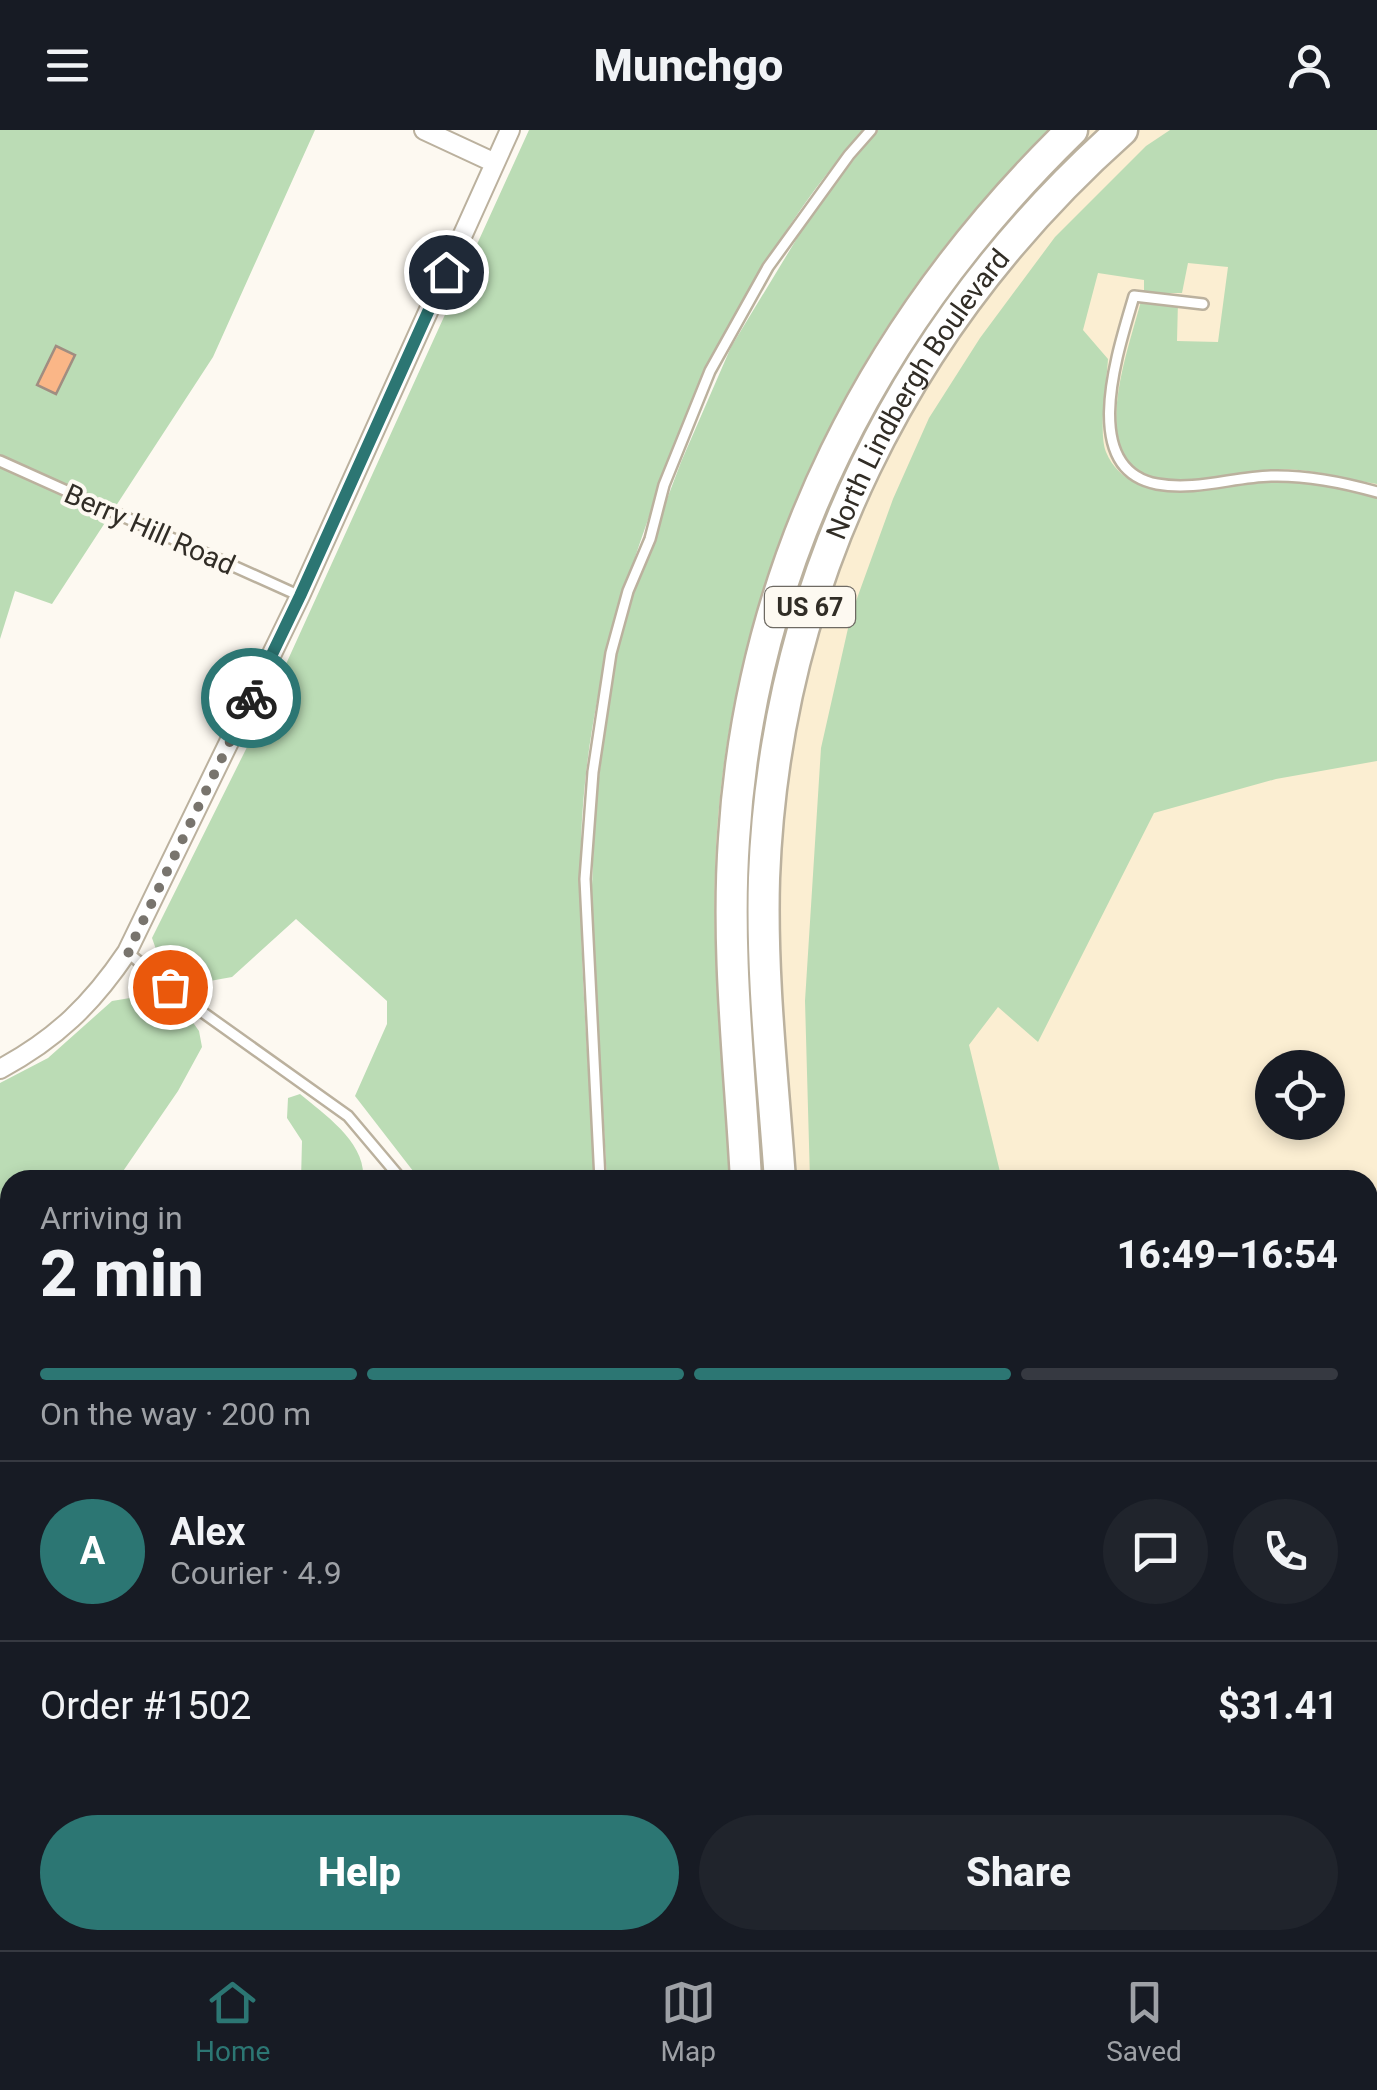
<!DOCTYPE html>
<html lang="en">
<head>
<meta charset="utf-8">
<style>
	:root { --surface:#171b24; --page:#20242c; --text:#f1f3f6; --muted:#9ea1a6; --line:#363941; --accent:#2c7673 }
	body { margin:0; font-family:Roboto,sans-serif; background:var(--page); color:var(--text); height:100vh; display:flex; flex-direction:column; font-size:38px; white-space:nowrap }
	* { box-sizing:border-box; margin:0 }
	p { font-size:32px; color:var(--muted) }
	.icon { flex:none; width:55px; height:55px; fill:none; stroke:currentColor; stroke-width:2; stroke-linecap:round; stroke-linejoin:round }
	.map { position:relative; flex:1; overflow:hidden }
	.side { position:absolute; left:0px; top:1040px; width:1378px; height:780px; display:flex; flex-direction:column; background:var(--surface); border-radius:30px 30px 0 0; box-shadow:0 5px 15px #0003 }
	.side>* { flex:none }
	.tools { position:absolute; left:1255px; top:920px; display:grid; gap:20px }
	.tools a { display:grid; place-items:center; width:90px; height:90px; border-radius:50%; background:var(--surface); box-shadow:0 5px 15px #0003; font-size:50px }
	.pin { position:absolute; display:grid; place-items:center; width:85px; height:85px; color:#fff; margin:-42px; border:5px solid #fff; border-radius:50%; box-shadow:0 2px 10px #0007 }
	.courier { position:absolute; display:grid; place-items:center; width:100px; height:100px; margin:-50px; border:8px solid #2c7673; border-radius:50%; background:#fff; color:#222; box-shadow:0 2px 12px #0007 }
	.headline em { font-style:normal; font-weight:800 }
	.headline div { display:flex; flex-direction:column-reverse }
	.headline { display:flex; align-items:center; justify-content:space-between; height:170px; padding:0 40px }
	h1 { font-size:65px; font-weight:800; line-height:75px }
	.bar { display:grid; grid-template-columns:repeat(4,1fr); gap:15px 10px; align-content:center; height:120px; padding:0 40px }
	.bar i { height:12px; border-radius:8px; background:var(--line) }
	.bar .current { background:var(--accent) }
	.bar p { grid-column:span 4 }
	.line { display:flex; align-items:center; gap:25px; padding:0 40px; border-top:2px solid var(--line) }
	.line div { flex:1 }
	.round { display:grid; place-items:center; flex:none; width:105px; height:105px; border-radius:52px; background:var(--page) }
	.action { display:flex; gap:20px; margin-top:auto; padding:20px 40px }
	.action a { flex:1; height:115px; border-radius:60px; background:var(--accent); color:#fff; font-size:40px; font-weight:800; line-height:115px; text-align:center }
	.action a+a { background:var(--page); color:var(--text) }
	header { display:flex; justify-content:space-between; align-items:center; height:130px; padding:0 40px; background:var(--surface); font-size:45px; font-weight:800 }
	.tabs { display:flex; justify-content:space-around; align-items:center; height:140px; border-top:2px solid var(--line); background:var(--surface); font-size:28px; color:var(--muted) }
	.tabs a { display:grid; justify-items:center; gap:5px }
	.tabs .current { color:var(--accent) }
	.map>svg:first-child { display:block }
	.built { fill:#fbeed2; fill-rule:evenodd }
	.green { fill:#bbdcb5 }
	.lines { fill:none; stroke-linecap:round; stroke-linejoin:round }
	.taxiway { stroke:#c0bcb4; stroke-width:42 }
	.building { fill:#fab687; stroke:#a08d81; stroke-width:2.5 }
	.highway-tunnel { stroke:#d4d0c8; stroke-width:30; stroke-dasharray:30 15; stroke-linecap:butt }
	.lane-casing { stroke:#bbb19e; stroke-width:14 }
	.street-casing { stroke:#bbb19e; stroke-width:22 }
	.highway-casing { stroke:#bbb19e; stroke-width:35 }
	.lane { stroke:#fff; stroke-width:9 }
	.street { stroke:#fff; stroke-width:18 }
	.highway { stroke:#fff; stroke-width:30 }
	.done { stroke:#78746d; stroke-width:10; stroke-dasharray:0 18 }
	.route { stroke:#2c7673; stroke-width:12 }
	.labels { text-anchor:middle; stroke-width:8; stroke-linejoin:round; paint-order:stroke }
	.shield { fill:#fdf9f1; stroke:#6e6a63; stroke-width:2.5 }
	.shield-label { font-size:25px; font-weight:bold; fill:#312d26 }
	.street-label { font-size:28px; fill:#312d26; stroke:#fdf9f1 }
</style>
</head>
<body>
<header><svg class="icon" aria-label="menu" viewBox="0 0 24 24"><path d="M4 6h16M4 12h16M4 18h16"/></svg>Munchgo<svg class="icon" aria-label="person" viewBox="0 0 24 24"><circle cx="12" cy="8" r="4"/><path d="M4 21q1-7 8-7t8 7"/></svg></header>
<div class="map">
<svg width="1377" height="1820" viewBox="0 0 1377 1820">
	<rect width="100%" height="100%" fill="#fdf9f1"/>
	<path class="built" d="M1030,0H1377V1820H0V1096L10,1099V1810H1368V1050H722L711,879L716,606L763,427L880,191ZM1272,938H1328V992H1272Z"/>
	<path class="green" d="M0,0H315L213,227L52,474L15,461L0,509Z
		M529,0H863C767,109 703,237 654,373C614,482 585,593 581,711C578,823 589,937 595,1050H420L355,966L387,894V871L296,789L232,847L193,854L158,825L152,808L261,589Z
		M878,0H1050C848,193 724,460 715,740C712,843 723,947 730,1050H607L591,780L595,682L609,562L629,470L681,332L731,217L819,72Z
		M1170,0H1377V354C1347,349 1315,340 1285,339C1252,338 1219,351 1186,352C1076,358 1125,232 1141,171H1178L1177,211L1218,212L1228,137L1188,133L1182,163H1144V150L1098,143L1083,200L1108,229C1107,251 1098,302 1106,322C1134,388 1234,349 1285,350C1317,350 1347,359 1377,367V631L1276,649L1154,683L1038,912L998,877L969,915L1002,1050H810L805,871L821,618L851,485L893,369L929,288L980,208L1055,107L1146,16Z
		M154,864L177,870L199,901L202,917L178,961L117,1050H10V1081L0,1080V953L48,928L112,871Z
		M300,964C325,985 367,1013 363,1050H301L302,1011L287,988L288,968Z
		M0,1096L10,1099V1314L0,1313Z
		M0,1330L10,1331V1401L0,1400Z
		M1368,1458L1377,1459V1525L1368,1524Z
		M0,1490L10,1491V1591L0,1590Z
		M1368,1614L1377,1615V1716L1368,1715Z
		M0,1681L10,1682V1809L0,1806Z
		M1368,1804L1377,1805V1820H856V1810H1368Z
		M12,1810H839L838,1820H43Z"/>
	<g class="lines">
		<path class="taxiway" d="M0,1445L10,1446
			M1368,1569L1377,1570
			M0,1635L10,1636
			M1368,1760H1377"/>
	</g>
	<path class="building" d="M56,216L75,225L56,264L37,255Z"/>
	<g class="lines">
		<path class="highway-tunnel" d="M923,1810L927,1820
			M961,1810L965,1820"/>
		<defs>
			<path id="lane" d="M1203,174L1134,166C1119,218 1077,339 1157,354C1196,361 1233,347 1271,346C1308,345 1342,352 1377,362
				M0,331L300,466
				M127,822L191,874L348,986L402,1050
				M600,1050L585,749L593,642L611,523L628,461L650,409L664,355L710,241L768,137L849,25L871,0
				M0,1322H10
				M1368,1449L1377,1450
				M846,1820L847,1810"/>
			<path id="street" d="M424,0L495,33
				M0,939C56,909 92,874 127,822L300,466L510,0"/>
			<g id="highway">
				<path d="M746,1050C740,937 726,822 734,709C751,432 875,192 1072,0"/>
				<path id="s1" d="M780,1050C773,950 761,848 764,748C775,455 904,194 1122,0"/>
			</g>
		</defs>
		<use href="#lane" class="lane-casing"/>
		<use href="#street" class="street-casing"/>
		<use href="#highway" class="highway-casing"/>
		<use href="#lane" class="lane"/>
		<use href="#street" class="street"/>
		<use href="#highway" class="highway"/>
	</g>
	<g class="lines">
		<path class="done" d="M170,857L128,822L251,568"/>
		<path class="route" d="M251,568L300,466L446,142"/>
	</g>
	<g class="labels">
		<rect class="shield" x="765" y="457" width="90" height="40" rx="8"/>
		<g class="shield-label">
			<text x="810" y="486">US 67</text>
		</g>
		<g class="street-label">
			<text dy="10" stroke="none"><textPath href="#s1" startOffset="818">North Lindbergh Boulevard</textPath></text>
			<text transform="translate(150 399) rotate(24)" y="10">Berry Hill Road</text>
		</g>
	</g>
</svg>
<div class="tools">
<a><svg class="icon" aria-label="locate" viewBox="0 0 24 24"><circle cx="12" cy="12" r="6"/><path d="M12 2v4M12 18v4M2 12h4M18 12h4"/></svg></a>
</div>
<div class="pin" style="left:170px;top:857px;background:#ea580c"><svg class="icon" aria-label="bag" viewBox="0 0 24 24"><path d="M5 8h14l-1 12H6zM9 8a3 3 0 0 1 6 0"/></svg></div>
<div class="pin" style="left:446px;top:142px;background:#1f2937"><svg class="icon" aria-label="home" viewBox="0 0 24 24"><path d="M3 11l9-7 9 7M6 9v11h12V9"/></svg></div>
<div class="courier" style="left:251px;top:568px"><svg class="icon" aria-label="bike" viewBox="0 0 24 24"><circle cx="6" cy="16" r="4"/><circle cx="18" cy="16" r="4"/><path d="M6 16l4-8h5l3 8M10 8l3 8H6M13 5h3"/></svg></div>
<section class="side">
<div class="headline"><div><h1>2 min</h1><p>Arriving in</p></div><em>16:49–16:54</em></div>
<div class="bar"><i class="current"></i><i class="current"></i><i class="current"></i><i></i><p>On the way · 200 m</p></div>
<div class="line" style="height:180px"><b class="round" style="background:var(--accent);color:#fff">A</b><div><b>Alex</b><p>Courier · 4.9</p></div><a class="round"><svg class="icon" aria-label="chat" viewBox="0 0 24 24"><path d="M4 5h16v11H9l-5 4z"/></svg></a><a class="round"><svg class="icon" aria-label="phone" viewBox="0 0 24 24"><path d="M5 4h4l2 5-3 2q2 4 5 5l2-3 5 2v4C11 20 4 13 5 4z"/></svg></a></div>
<div class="line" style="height:130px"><div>Order #1502</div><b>$31.41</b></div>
<div class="action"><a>Help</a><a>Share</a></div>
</section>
</div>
<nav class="tabs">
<a class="current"><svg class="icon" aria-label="home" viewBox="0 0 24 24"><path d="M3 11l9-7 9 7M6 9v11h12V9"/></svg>Home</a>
<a><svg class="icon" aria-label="map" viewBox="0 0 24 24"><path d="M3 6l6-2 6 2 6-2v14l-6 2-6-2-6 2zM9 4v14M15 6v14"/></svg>Map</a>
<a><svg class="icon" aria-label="saved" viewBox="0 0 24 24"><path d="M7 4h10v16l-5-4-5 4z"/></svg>Saved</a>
</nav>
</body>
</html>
